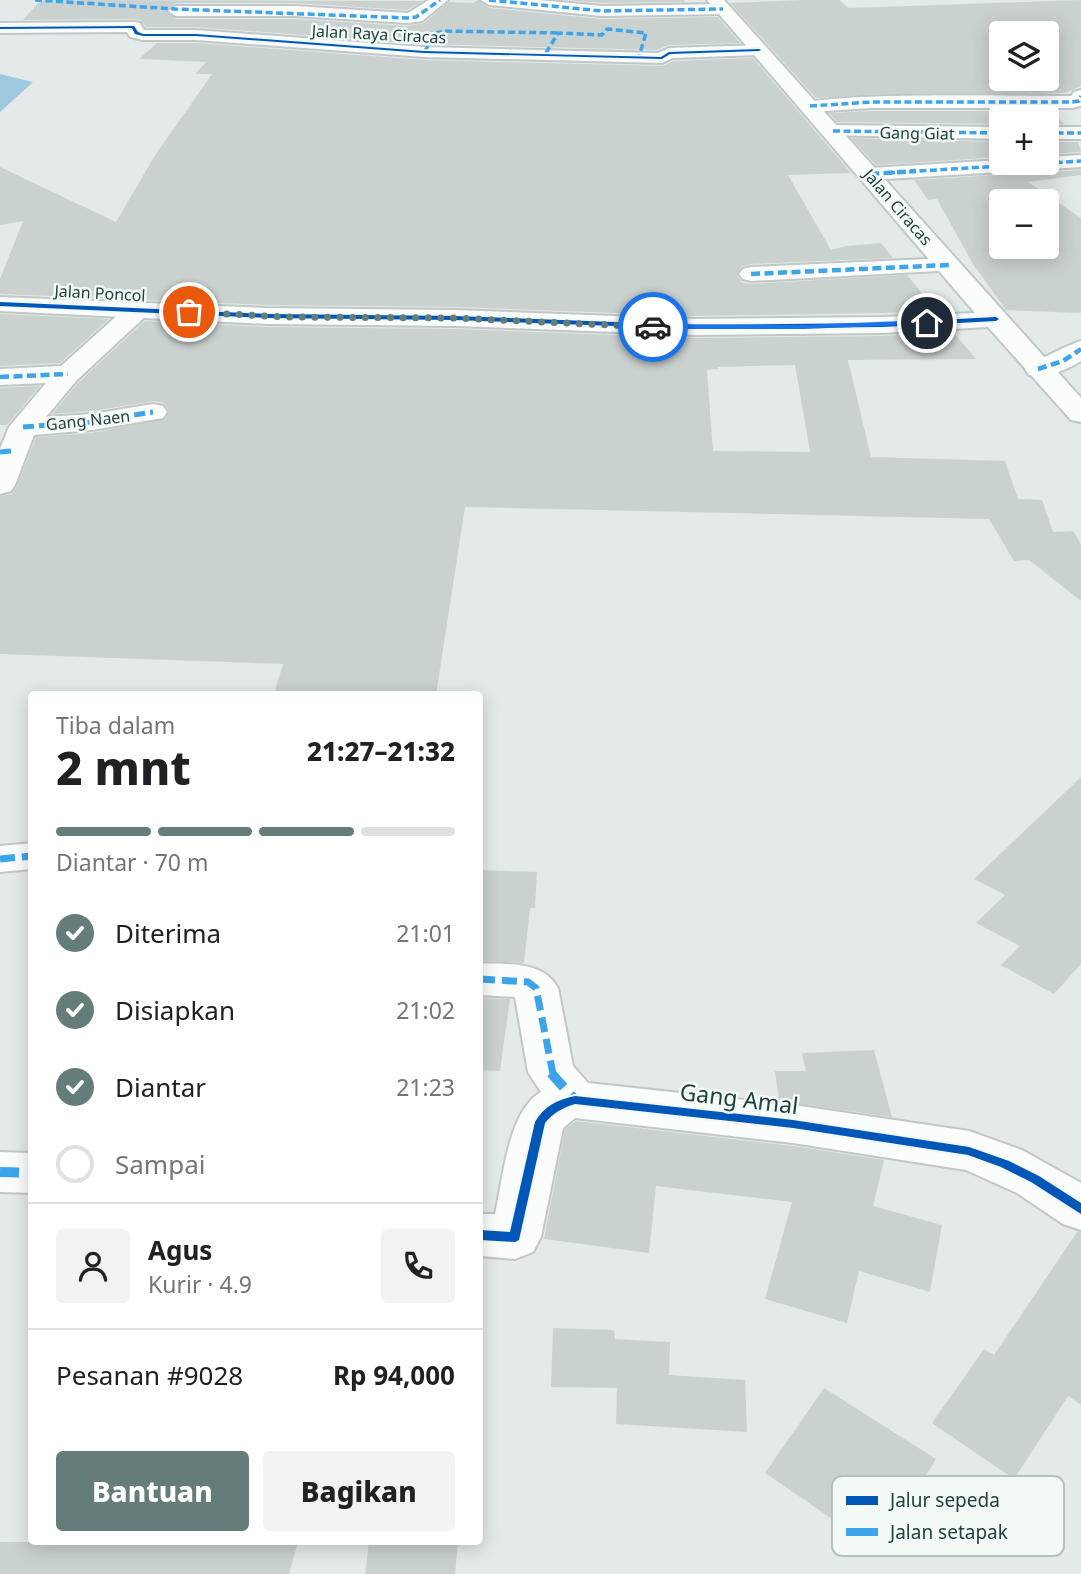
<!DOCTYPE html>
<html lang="id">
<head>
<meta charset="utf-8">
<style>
	:root { --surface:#fff; --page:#f2f2f2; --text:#202124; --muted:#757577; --line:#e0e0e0; --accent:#647c7a }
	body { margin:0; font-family:"Noto Sans",sans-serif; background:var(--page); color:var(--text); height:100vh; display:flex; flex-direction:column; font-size:26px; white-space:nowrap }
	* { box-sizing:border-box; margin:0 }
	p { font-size:23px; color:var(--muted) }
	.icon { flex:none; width:38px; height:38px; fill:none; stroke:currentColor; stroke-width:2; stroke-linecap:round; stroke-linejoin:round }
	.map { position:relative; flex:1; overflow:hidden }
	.sheet { position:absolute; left:28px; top:691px; width:455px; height:854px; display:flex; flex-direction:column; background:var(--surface); border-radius:7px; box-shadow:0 4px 18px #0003 }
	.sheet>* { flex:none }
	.fabs { position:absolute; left:989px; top:21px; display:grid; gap:14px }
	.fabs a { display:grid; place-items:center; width:70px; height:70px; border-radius:7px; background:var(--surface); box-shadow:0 4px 18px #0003; font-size:35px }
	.pin { position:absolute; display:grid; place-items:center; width:60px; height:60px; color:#fff; margin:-30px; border:4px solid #fff; border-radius:50%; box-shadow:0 2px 7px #0007 }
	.courier { position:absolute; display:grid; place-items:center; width:70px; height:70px; margin:-35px; border:5px solid #1a73e8; border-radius:50%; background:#fff; color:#222; box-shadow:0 2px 9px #0007 }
	.overview em { font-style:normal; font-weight:800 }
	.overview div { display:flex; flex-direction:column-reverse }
	.overview { display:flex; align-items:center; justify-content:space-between; height:119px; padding:0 28px }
	h1 { font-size:46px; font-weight:800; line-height:52px }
	.bar { display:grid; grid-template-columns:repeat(4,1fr); gap:10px 7px; align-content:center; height:84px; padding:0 28px }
	.bar i { height:9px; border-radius:5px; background:var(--line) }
	.bar .on { background:var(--accent) }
	.bar p { grid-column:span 4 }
	.line { display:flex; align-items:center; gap:18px; padding:0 28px; border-top:2px solid var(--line) }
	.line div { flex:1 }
	.round { display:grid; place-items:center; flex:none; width:74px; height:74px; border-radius:7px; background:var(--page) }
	ol { padding:0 28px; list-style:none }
	li { display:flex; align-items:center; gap:21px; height:77px }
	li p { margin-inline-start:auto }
	li .icon { padding:7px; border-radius:50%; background:var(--accent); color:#fff; stroke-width:4 }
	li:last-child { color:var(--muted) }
	li i { width:38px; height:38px; border:4px solid var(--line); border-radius:50% }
	.cta { display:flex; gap:14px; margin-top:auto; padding:14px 28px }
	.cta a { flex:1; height:80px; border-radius:7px; background:var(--accent); color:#fff; font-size:28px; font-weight:800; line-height:80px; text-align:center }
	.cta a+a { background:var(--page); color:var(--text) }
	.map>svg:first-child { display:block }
	.water { fill:#9fc9de }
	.building { fill:#cad2d0; fill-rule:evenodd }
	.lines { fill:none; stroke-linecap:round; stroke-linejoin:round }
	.street-casing { stroke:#c1c7c6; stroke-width:4 }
	.secondary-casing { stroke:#bfc8c7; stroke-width:4 }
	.street { fill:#fbfcfc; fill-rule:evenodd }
	.secondary { fill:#fbfcfc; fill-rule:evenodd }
	.quiet-far4 { stroke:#3da4ec; stroke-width:3.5; stroke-dasharray:7 3.5; stroke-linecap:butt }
	.quiet-far3 { stroke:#3da4ec; stroke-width:4.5; stroke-dasharray:9 4.5; stroke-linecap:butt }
	.quiet-far2 { stroke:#3da4ec; stroke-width:5; stroke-dasharray:11 5; stroke-linecap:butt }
	.quiet-far1 { stroke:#3da4ec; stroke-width:7; stroke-dasharray:15 7; stroke-linecap:butt }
	.quiet { stroke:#3da4ec; stroke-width:10; stroke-dasharray:19 10; stroke-linecap:butt }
	.cycleway-casing { stroke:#f2f9f7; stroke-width:4 }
	.cycleway { fill:#0057b8; fill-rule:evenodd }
	.route { fill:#1a73e8 }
	.done { stroke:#647c7a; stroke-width:7; stroke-dasharray:0 12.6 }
	.labels { text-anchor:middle; stroke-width:5; stroke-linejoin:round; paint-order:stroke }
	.far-street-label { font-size:16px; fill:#1f403e; stroke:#f2f9f7 }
	.near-street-label { font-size:23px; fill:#1f403e; stroke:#f2f9f7 }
	.key { fill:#f2f9f7; stroke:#b3c2c0; stroke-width:2 }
	.key-label { font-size:19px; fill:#1f403e }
</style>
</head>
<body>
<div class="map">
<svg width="1081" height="1574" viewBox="0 0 1081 1574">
	<rect width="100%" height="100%" fill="#e4eae9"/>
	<path class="water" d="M0,74L33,82L0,112Z"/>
	<path class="building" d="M45,0L423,1L407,10L294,3H176L166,10L176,19H294L408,26L424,23L449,2L473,3L478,0L489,8L602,19L718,17L740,43L669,45L657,50L424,44L196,27H146L140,20L134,19L23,20L37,4Z
		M567,0H684L685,2L602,3Z
		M801,0H839L849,8L1081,0V86L1065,93L882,94L816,98L730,3ZM1001,33H1046V79H1001Z
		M157,43H196L424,60L662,66L674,61L753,58L851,173L788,175L831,250L846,246L881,243L893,258L751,264L741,267L737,276L742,282L751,284L907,275L937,312L695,316L455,307L268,305L0,294V279L23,221L0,225V167L116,222L154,157L212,74H195L206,62L139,59Z
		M872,111H1052L1064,124H1046V117H1001V124L837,122L829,113Z
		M851,138L1001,142V157L876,165Z
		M1046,142H1078L1081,152L1046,154Z
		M1081,170V175L1028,182L1081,218V313L1006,310L973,264L937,199L928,200L914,180ZM1001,201H1046V247H1001Z
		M0,314L109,319L60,363L0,366Z
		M145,321L268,327L455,329L695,338L882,336L953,332L976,359L848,360L871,457L1005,461L1018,499L1042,500L1053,532L1073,531L1081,544V601L1029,560L1014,561L989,519L465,507L436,695L274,694L283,664L0,654V496L12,494L17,486L36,437L92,433L165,419L169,411L164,403L154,401L92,411L52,414L79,382ZM795,365L810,452L713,451L707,370L719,369L718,367Z
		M40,386L7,425H0V388Z
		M1081,777V964L1054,994L1001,965L1020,946L976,923L1005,895L974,879Z
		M480,870L537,872L535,908H530L524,963L480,961Z
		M480,998L510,999L500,1071L480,1070Z
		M874,1050L892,1117L779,1101L775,1071H806L802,1053Z
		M576,1121L793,1146L884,1160L873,1206L942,1225L930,1292L859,1271L847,1323L765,1299L792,1202L656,1186L649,1253L544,1239L565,1129Z
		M1077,1232H1081V1405L1068,1396L1014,1479L932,1423L984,1349L994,1355Z
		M553,1328L614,1330L615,1339L670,1342L669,1375L745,1380L747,1432L616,1424L617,1388L551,1387Z
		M824,1388L936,1459L879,1551L765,1473Z
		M0,1542H298L289,1574H0Z
		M369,1542H458L455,1574H365Z"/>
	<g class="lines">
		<defs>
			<path id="street" d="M429,0H448L422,21L408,23L294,16H176L168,11L176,6H294L408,13Z
				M481,0H539L602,6L723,4L731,9L723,14L602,16L489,5Z
				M134,22L140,23L144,30H196L424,47L658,53L669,48L759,45L768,50L759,55L673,58L662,63L424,57L196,40H143L130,37L127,32L0,33V23Z
				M1081,90V106L1072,108H872L810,112L800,106C812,91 1037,96 1071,96L1074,92Z
				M833,125L1001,127V139L826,135L823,131L826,127Z
				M1046,127H1081V139H1046Z
				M1081,155V167L870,180L863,178L859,174L863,170L870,168L1001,160V163H1046V157Z
				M949,258L957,260L961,265L957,270L751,281L743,279L739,274L743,269L751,267Z
				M139,302L148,304L151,309L148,314L77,380L46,417L92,414L153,404L163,406L167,412L163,418L92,430L34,435L15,485L11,491L0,494V449L9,427L46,383L0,385V369L61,366L130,304Z
				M1081,341V361C1067,370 1045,379 1029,375L1025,369C1028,364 1073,343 1081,341Z
				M32,843V869L0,872V846Z
				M480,963C509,965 542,960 558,988L573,1066L588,1083L793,1105L969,1131L1022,1150L1081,1183V1230L1063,1224L1017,1193L966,1170L793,1143L575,1118L563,1128L541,1237L533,1252L515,1259L480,1256V1214H495C503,1179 508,1111 541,1092L528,1072L515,997L480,995Z
				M0,1152L32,1153V1193L0,1192Z"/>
			<path id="secondary" d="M707,0H724L1081,398V422L1071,420L988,327L882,333L695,335L455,326L268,324L0,311V297L268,308L455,310L695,319L882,317L975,313Z"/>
		</defs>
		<use href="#street" class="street-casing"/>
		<use href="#secondary" class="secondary-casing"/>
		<use href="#street" class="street"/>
		<use href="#secondary" class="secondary"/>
		<path class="quiet-far4" d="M35,0L175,9L408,18L416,17L440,0
			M489,0L602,11L723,9
			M424,52L437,33L443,31L558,33
			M546,53L558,33L602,35L607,29L646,33L639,57
			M810,106L872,102H1072L1079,101L1081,96
			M833,131L1001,133
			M1046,133H1081
			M888,173L1081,161"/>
		<path class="quiet-far3" d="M870,174L916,171
			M751,274L949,265
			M1038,369L1063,361L1081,349
			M0,377L68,374"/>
		<path class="quiet-far2" d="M23,427L92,422L153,412
			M0,452L12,451"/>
		<path class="quiet-far1" d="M0,859L32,856
			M480,979L528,982L536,988L553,1074"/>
		<path class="quiet" d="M551,1073L575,1100
			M0,1172L32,1173"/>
		<defs>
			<path id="cycleway" d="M134,26L138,32L143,34H196L424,51L661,57L669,52L759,49L761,50L759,51L670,54L662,59L424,53L196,36H143L135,34L132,28L0,29V27Z
				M0,302L268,314L455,316L695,325L882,323L996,317L999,319L996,321L882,327L695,329L455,320L268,318L0,306Z
				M575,1096L793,1120L969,1147L1009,1161L1039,1176L1081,1203V1214L1031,1182L1001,1167L968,1155L793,1128L575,1104C562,1108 553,1113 545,1123L519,1240L515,1242L480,1240V1230L510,1232L535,1122C544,1106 557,1100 575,1096Z"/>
		</defs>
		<use href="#cycleway" class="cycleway-casing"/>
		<use href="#cycleway" class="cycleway"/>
	</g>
	<path class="route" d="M927,320L930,324L804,329H653L650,327L653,324L804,325Z"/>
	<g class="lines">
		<path class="done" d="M189,312L286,317L455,318L653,327"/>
	</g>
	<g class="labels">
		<g class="far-street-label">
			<text transform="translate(379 34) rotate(3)" y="6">Jalan Raya Ciracas</text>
			<text transform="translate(917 133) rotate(1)" y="6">Gang Giat</text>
			<text transform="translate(898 207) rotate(49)" y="6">Jalan Ciracas</text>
			<text transform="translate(100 293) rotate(3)" y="6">Jalan Poncol</text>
			<text transform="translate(88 420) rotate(-6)" y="6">Gang Naen</text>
		</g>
		<g class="near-street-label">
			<text transform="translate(739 1099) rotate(7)" y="8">Gang Amal</text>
		</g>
	</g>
	<rect x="832" y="1476" width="232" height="80" rx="10" class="key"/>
	<rect x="846" y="1496" width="32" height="9" fill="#0057b8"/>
	<rect x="846" y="1528" width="32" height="8" fill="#3da4ec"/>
	<g class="key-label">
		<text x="890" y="1507">Jalur sepeda</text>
		<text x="890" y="1539">Jalan setapak</text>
	</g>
</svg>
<div class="fabs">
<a><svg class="icon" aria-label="layers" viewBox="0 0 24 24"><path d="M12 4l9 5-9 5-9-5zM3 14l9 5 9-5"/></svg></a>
<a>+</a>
<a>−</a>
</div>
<div class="pin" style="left:189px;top:312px;background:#ea580c"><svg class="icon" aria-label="bag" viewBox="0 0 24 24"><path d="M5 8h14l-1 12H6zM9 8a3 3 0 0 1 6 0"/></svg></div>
<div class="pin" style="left:927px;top:323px;background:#1f2937"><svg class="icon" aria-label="home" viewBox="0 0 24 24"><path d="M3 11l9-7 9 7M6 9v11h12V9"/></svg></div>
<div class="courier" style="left:653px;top:327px"><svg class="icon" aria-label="car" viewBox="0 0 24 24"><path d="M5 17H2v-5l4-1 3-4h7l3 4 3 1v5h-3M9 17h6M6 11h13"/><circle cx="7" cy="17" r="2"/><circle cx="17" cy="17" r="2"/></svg></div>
<section class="sheet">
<div class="overview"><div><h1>2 mnt</h1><p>Tiba dalam</p></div><em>21:27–21:32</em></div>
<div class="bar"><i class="on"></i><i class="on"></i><i class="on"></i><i></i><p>Diantar · 70 m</p></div>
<ol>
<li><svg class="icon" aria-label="check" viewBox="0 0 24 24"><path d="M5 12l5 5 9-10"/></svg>Diterima<p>21:01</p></li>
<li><svg class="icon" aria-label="check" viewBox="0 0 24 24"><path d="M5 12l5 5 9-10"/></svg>Disiapkan<p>21:02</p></li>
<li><svg class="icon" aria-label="check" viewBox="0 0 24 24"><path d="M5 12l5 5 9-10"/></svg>Diantar<p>21:23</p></li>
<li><i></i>Sampai</li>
</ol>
<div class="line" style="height:126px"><a class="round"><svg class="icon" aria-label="person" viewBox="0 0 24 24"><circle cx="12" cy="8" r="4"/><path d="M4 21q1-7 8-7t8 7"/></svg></a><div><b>Agus</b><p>Kurir · 4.9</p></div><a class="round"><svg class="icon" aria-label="phone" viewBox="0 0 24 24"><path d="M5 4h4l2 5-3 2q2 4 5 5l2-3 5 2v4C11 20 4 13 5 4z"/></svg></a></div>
<div class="line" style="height:91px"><div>Pesanan #9028</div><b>Rp 94,000</b></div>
<div class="cta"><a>Bantuan</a><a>Bagikan</a></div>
</section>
</div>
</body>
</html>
